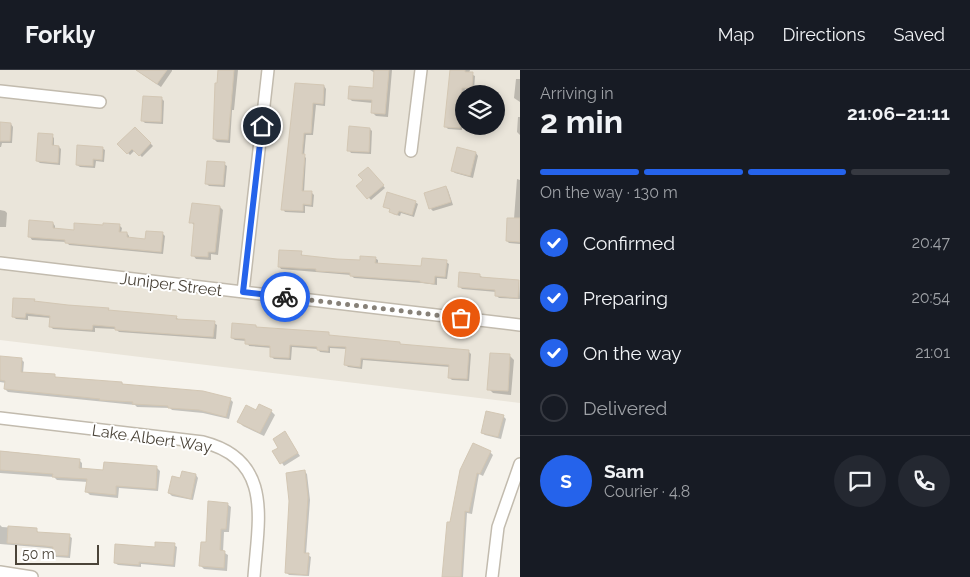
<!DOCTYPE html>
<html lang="en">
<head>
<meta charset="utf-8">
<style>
	:root { --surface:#171b24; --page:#242831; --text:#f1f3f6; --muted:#9ea1a6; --line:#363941; --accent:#2563eb }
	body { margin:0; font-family:Raleway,sans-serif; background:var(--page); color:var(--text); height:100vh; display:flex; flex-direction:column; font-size:19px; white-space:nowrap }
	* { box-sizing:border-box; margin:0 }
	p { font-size:16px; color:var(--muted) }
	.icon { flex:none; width:28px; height:28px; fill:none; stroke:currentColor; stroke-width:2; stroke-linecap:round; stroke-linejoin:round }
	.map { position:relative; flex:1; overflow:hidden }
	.side { display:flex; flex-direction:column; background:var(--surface); width:450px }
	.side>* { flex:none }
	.buttons { position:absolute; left:455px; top:15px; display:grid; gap:10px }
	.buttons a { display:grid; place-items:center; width:50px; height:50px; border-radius:50%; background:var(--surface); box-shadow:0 2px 8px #0003; font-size:25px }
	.scale { position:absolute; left:15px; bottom:12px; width:84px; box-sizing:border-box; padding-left:5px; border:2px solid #4b4439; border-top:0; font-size:14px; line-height:18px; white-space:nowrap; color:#4b4439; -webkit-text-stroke:4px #fff; paint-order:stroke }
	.pin { position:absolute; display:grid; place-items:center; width:42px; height:42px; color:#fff; margin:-21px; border:2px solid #fff; border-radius:50%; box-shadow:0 1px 5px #0007 }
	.courier { position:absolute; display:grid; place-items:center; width:50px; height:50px; margin:-25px; border:4px solid #2563eb; border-radius:50%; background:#fff; color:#222; box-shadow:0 1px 6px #0007 }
	.head em { font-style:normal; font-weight:700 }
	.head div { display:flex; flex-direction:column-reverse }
	.head { display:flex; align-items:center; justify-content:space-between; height:85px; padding:0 20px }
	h1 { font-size:32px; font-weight:700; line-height:38px }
	.bar { display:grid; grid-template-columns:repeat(4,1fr); gap:8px 5px; align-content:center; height:60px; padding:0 20px }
	.bar i { height:6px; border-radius:4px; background:var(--line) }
	.bar .on { background:var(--accent) }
	.bar p { grid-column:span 4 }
	.line { display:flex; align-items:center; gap:12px; padding:0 20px; border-top:1px solid var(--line) }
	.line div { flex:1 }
	.round { display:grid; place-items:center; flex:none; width:52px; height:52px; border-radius:26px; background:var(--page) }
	ol { padding:0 20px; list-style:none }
	li { display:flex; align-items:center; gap:15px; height:55px }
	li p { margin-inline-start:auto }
	li .icon { padding:5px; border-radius:50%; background:var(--accent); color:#fff; stroke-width:4 }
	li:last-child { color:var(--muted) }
	li i { width:28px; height:28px; border:2px solid var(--line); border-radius:50% }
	header { display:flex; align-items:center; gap:30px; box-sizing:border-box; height:70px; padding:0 25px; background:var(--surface); border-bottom:1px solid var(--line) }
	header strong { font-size:24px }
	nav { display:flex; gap:28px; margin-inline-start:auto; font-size:18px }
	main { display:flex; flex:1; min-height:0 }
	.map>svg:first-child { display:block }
	.residential { fill:#eae5da; fill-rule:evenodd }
	.shadow { fill:#0003 }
	.building { fill:#d8cfc1; stroke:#d3c7b4 }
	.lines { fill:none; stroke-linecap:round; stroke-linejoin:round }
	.street-casing { stroke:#c2bbae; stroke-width:14 }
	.street { stroke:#fff; stroke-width:11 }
	.done { stroke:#878178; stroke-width:5; stroke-dasharray:0 9 }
	.route { stroke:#2563eb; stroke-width:6 }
	.labels { text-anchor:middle; stroke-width:4; stroke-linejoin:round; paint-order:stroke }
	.street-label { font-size:16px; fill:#4b4439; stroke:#fff }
</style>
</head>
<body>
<header>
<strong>Forkly</strong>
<nav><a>Map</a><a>Directions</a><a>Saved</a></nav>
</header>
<main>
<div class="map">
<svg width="520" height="507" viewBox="0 0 520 507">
	<rect width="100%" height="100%" fill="#f6f3ec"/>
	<path class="residential" d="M0,0H520V333L0,270ZM464,24H496V56H464Z"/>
	<path class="shadow" d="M136,0H172V1L161,17Z
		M218,0H238L234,40H232L230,73L217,72L214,69Z
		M370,0H392L388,47L376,46L373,43V33L352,31L349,28L374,19L375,3Z
		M451,0H470L469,3L475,6L474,20L465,19L462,60L448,59L446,57Z
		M516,9H520V32L514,28Z
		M296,14L324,16L326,19L325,36L316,35L313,65H306L304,86L306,88L304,122L312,123L314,125L313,137L305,136V143L285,142L283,139Z
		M162,29L164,31L163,54L145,53L142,50Z
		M518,47H520V65L517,62Z
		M0,53L11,54L13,57L12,73H2L1,77H0Z
		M135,58L153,76L142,87L135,80L130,85L119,74Z
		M370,59L372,61L371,84L351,83L349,80Z
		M52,66L54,68V76L59,77L61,79L60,95L40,93L37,91Z
		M102,78L105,80L104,92L96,91L95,98L80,97L77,95Z
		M458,78L476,83L478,86L473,108L455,103L452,100Z
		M224,94L227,96L225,117L209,116L206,113Z
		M368,98L385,118L371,130L358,116L364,110Z
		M517,109L520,110V174L509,173L507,171L514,149Z
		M446,117L448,120L453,135L433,141L430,138Z
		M415,132L418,134L414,147L401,143L400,146L393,144L391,140L384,136Z
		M220,137L223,140L218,185L211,184V190L196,189L193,185L195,156L191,152Z
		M0,140L5,141L7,143L6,157H0Z
		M53,153L55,156V159L75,161L119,155L122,158L121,163H127L129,166V169L146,170L162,163L165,166L163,184L69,175L67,172L32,170L30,167Z
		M301,183L303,187L361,192L375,188L378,190V194L422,197L446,192L449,194L447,209L437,208V215L422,213L354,208L351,205L281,199L279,196Z
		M479,205L482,207L519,211L520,229L499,228L496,225L497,222L462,219L460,217Z
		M34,230L36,232L108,239L110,241L176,247L179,250L214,253L217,255L216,269L119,262L116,259L95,258V262L53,259L51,257V248L28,246V250L16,249L13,246Z
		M256,256L258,259L328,264L331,267L399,273L402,275L468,281L471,284L469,311L452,310L449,307L450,297L363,290L362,299L348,297L346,295L347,279L330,278V283L320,282L318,279L292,277L291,290L274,289L271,286L272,278L249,276L247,271L235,270L232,268Z
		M510,286L514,290L511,325L493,323L489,319Z
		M0,287L21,289L24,292L23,303L54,306L57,308L122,313L124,316L230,329L233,332L229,349L203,343L172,340L170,338L137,337L135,335L8,322L5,319L6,313L0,312Z
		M271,341L275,345L264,366L243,356L239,352Z
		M503,346L506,349L501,369L485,365L482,363Z
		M285,363L300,386L284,396L274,381L280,378Z
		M0,381L42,385L45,387L79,390L82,393V399L104,401L157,398L160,401L158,421L119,418L118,428L90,425L87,422L88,412L57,410L54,407L0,403Z
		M490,382L493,385L483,406L479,404L472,444L467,443L463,507H443L461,401Z
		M183,402L196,405L198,408L193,430L172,426L169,423L181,409Z
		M305,402L307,404L310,430L306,484L311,487L309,506L289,505L286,502Z
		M227,434L231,437L229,462H224L223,482L228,485L227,501L204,499L201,496L207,473Z
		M0,455L2,457L36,459L39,464L69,466L72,468L70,488L56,487L54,485V479L48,478L0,474Z
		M174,475L177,477L175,497L141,494V497L118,495L115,493L156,479Z"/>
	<path class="building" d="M136,0H167L157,14Z
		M218,0H234L228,70L213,69L215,13H217Z
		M374,0H389L385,44L371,43L372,30L348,29L349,16L373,18Z
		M450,0H465V2H473L472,18H462L460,58L444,57Z
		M295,13L324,15L323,34L313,33L311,63H304L302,84H305L302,121H312L311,135L303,134V141L281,140Z
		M143,26L162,27L161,52L141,51Z
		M0,52L11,53L10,71H0Z
		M349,56L370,58L369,82L347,81Z
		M135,57L151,73L139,86L132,79L127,84L117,74Z
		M38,63L53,64L52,75L59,76L58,93L36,91Z
		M77,75L103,77L102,90L93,89V96L76,95Z
		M457,77L476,82L470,106L451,101Z
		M207,91L225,92L223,115L205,114Z
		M368,97L384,115L367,129L356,116L363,110L358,105Z
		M446,116L451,132L429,139L424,123Z
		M387,122L416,131L412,145L399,141L397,145L389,142L390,139L383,137Z
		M192,133L220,136L215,182H208V187L191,186L194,153H189Z
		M507,148H520V172L506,171Z
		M29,150L53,152V158L74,160V153L103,155V153L120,154L119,162H127V167L145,169L146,161L163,162L161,182L65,173V170L28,167Z
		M279,180L302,181L301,185L337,189L360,190V186L376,187L375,193L421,196L422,188L447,190L445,207L435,206L434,214L420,212V211L350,206V203L316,201V199L278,197Z
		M459,202L480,204V207L519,210L518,228L495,226V220L458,217Z
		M13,228L35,229L34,231L68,235L109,238L108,240L177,246L176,249L215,251L213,267L115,260V257L93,255L92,260L49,257L50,246L26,243L25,248L12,247Z
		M232,253L256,255V257L329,262V265L400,272V274L469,280L467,309L448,308L449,295L361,288L360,297L344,295L346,277L328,276V281L317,280V277L290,275L289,288L270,287V276L245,274V269L231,268Z
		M490,283L510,284L508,321L487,320Z
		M0,286L22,288L21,302L55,304V307L122,312V314L203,321L231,328L226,347L199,340L168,338V336L132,334L133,332L99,330L100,329L4,319L5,311L0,310Z
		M259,334L272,340L260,363L237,352L246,335L256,340Z
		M486,341L504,345L498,367L481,363Z
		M285,361L298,383L280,394L272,381L278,378L273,369Z
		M473,373L491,381L480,404L477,403L469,442L465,441L461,507H442L447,452H450L460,400Z
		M0,381L80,389L79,398L103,400L104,392L157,396L156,419L116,416V425L85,422L87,409L52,407L53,404L0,400Z
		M305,400L308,427L304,483H309L307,505L285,503L289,431L286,403Z
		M182,401L196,404L191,429L168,423L172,406L180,408Z
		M208,431L228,433L226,459H221L220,480L225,481L224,498L199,496L201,472H206Z
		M8,456L37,458V462L70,464L68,486L52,485L53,477L45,476L7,473Z
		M155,472L175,473L173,495L139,492V495L114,493L115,474L155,477Z"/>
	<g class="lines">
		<defs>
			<path id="street" d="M0,21L100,32
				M411,81L421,0
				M0,193L520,255
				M243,222L268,0
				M0,348L203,372C274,390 258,451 254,507
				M0,502L32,507
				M492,507L498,457L520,394"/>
		</defs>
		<use href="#street" class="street-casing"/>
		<use href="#street" class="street"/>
	</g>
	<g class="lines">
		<path class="done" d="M285,227L461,248"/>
		<path class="route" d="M262,56L243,222L285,227"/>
	</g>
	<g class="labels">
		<g class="street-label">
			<text transform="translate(171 214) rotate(7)" y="6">Juniper Street</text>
			<text transform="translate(152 368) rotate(8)" y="6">Lake Albert Way</text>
		</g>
	</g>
</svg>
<div class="buttons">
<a><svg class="icon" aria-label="layers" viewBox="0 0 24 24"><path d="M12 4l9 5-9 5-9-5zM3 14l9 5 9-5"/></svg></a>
</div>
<div class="scale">50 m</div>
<div class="pin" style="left:461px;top:248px;background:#ea580c"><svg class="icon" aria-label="bag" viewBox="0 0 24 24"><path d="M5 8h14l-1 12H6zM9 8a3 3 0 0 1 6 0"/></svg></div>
<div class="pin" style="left:262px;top:56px;background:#1f2937"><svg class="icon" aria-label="home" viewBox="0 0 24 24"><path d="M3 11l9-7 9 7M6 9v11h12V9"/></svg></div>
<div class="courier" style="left:285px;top:227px"><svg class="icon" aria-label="bike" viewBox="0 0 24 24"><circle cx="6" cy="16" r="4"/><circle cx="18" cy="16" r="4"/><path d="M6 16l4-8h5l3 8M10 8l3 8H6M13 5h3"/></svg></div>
</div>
<section class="side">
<div class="head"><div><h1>2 min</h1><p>Arriving in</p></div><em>21:06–21:11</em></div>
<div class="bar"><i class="on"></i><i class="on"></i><i class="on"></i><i></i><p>On the way · 130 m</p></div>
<ol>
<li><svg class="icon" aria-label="check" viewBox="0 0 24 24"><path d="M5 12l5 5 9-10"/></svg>Confirmed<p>20:47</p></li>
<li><svg class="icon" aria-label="check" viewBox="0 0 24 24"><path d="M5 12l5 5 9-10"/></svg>Preparing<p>20:54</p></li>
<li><svg class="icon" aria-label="check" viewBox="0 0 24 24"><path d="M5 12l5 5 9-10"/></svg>On the way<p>21:01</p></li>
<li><i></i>Delivered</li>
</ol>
<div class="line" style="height:90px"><b class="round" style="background:var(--accent);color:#fff">S</b><div><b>Sam</b><p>Courier · 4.8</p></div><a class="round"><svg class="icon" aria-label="chat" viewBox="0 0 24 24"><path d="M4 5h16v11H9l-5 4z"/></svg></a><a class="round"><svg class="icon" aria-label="phone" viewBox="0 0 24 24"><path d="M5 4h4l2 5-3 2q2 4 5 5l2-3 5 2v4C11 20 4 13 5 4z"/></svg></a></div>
</section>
</main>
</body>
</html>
